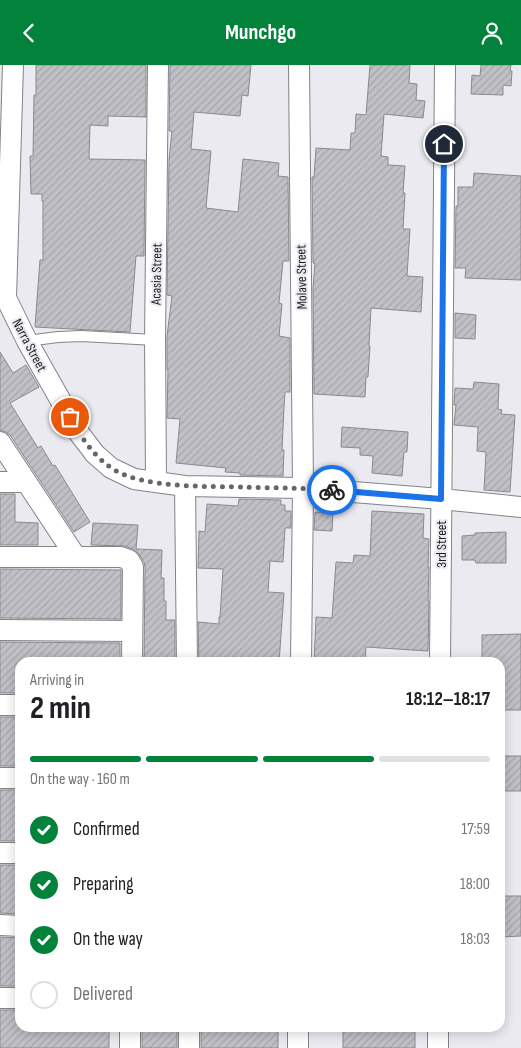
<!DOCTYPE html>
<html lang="en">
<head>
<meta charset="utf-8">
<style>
	:root { --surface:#fff; --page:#f6f6f6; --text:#202124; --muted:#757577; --line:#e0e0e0; --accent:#02823b }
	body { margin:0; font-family:"Sofia Sans Condensed",sans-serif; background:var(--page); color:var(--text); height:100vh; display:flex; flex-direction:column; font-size:19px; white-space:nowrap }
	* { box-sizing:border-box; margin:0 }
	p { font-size:16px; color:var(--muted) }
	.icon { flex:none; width:28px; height:28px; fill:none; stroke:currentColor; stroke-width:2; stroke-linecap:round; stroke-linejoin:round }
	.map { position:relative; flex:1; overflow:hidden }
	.details { position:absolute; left:15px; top:592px; width:490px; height:375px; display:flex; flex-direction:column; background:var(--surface); border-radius:15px; box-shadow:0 2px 12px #0003 }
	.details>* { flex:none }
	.pin { position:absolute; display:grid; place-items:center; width:42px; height:42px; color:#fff; margin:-21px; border:2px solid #fff; border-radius:50%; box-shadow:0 1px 5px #0007 }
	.courier { position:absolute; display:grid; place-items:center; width:50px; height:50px; margin:-25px; border:4px solid #1a73e8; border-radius:50%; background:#fff; color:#222; box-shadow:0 1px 6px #0007 }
	.headline em { font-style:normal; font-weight:700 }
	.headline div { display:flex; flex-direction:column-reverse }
	.headline { display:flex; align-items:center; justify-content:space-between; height:85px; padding:0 15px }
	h1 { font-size:32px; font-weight:700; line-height:38px }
	.bar { display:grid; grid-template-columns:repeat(4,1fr); gap:8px 5px; align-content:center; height:60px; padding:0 15px }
	.bar i { height:6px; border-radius:4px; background:var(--line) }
	.bar .on { background:var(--accent) }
	.bar p { grid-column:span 4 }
	ol { padding:0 15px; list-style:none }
	li { display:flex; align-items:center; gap:15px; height:55px }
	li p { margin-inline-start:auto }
	li .icon { padding:5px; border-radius:50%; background:var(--accent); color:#fff; stroke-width:4 }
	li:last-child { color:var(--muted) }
	li i { width:28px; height:28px; border:2px solid var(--line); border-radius:50% }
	header { display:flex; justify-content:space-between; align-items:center; height:65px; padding:0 15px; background:var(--accent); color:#fff; font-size:22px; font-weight:700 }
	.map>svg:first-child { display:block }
	.building { fill:url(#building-hatch); stroke:#89898e }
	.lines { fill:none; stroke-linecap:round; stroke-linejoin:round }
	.lane-casing { stroke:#838388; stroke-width:12 }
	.street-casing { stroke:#838388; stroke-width:22 }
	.lane { stroke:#fff; stroke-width:10 }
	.street { stroke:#fff; stroke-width:20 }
	.done { stroke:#666669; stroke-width:5; stroke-dasharray:0 9 }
	.route { stroke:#1a73e8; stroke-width:6 }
	.labels { text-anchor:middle; stroke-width:4; stroke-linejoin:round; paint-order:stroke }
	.street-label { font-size:14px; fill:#1f1f21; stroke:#eaeaf0 }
</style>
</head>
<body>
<header><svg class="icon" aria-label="back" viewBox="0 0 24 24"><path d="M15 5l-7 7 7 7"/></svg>Munchgo<svg class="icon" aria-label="person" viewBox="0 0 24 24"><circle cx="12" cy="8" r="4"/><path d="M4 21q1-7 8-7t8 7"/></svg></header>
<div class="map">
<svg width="521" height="983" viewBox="0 0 521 983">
	<defs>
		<pattern id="building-hatch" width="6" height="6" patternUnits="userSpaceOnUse" patternTransform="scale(1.25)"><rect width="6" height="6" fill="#c0c0c6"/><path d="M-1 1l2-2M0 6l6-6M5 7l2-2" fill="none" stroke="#a5a5aa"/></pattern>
	</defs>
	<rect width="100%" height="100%" fill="#eaeaf0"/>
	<path class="building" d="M36,0H146V52L108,51V61L90,60L89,94L145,95L144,191H136L130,267L72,264L35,262L40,195H43V136H42V129H31L30,91H33L34,30H36Z
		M170,0H251L248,31L242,30L240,51L194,47L191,84L211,86L206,143L238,147L243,94L279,98L278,111L288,112L289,196H283L279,238L282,239L279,271L290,273V327H285L284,342L282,385H284L283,411L240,410V408L225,407L226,403L176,398L180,354L167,353L168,305H167V271L172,231L167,230L169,95L172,66H169Z
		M370,0H410L409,18L417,19L416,35L425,36L423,53L384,49L381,91L388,92V100L405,101L403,128H405L403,164H410L407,211L423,212L421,247L371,243L369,281H370L368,312H366L365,332L314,329L313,223L315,198H313L312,112H314L316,83L350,85L351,68H355L356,49L366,50Z
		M481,0H511L510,6H512L511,21L503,20V30L471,29L472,10L480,11Z
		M474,108L521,111V215L465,213L466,203H455L456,141H458V122H473Z
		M455,248L476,250L475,274L455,273Z
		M0,287L13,308L26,300L39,322L10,338L38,383L41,381L53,401L55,400L90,457L74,467L10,370L6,367L0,365Z
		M474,317L499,319L498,344L502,345L501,349L515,350L510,427L484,425L486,387L477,386L478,362L454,360L456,340H454L455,323L473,324Z
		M342,362L408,367L407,387H404L402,411L372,408L373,391L360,390V383L341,382Z
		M0,429H15V457L38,458V480H0Z
		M239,434L281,435V440H285V446H291V463H285L283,497L270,496L268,527L284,528L279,598H199L198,557L219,559V552H220L223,504L198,503L199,466L205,467L207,439L238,441Z
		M372,446L424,449L423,473L429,474L428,502H429L428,536H429L428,586L366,582L365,598H314L316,552L332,553L336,497L353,498L354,490L370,491Z
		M315,447L333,448L332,466L314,465Z
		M93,458L138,460L136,484L162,485L161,513H164V536H166V555H175V598H144L145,502L144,497L139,489L133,484L125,481L91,480Z
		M506,467V498H476L475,495H462V471L475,470V468Z
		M0,504L121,505V554L0,553Z
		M521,569V645H500V598H482V570Z
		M0,577L120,578V598H20V606H18L19,628H0Z
		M0,652H20V678L18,679V701H0Z
		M500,691H521V726H500Z
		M0,725H18V776H0Z
		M0,800H19V802H20V826H18L19,849L0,848Z
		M500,831H521V871L500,872Z
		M0,872L17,873V904H19V921H0Z
		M0,945H19L20,962H109V983H0Z
		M142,962H177V983H142Z
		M201,962L278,964V983H201Z
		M415,962V983H343V963Z"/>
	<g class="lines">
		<defs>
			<path id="lane" d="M27,276L58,272L81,271L155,275"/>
			<path id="street" d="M13,0L6,233L27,276L79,368L95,389L111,403L134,414L185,421L303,423L441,434L521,442
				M299,0L303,423L301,598
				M0,377L76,492
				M0,417H26
				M156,417L155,275L158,0
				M185,421L187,598
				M0,492H121L129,495L133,502L132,598
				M0,565L132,566
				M440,598L445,0
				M0,640H20
				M0,713H20
				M0,788H20
				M0,860L20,861
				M0,933H20
				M189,962V983
				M130,983V962
				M298,983V962
				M438,983V962"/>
		</defs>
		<use href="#lane" class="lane-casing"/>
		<use href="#street" class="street-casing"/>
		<use href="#lane" class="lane"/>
		<use href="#street" class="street"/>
	</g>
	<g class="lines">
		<path class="done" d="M70,352C80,371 93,390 110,402C140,424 208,421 244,422C273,423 302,423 332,425"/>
		<path class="route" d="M332,425L441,434L444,79"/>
	</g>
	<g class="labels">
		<g class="street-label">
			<text transform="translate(156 209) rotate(-89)" y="5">Acasia Street</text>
			<text transform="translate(301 212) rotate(-91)" y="5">Molave Street</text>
			<text transform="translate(30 280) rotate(62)" y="5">Narra Street</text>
			<text transform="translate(441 479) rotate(-90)" y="5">3rd Street</text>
		</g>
	</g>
</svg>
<div class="pin" style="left:70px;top:352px;background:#ea580c"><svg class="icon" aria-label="bag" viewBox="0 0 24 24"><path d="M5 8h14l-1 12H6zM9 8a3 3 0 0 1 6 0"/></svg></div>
<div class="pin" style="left:444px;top:79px;background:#1f2937"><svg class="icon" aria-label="home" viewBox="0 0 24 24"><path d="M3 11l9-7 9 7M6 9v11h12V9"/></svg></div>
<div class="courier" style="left:332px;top:425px"><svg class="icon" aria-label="bike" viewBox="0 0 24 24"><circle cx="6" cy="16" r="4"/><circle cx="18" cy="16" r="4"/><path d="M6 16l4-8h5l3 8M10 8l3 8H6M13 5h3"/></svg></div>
<section class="details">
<div class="headline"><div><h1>2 min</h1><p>Arriving in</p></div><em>18:12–18:17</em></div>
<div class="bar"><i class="on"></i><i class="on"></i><i class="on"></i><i></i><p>On the way · 160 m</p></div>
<ol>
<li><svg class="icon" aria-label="check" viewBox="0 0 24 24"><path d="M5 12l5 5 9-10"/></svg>Confirmed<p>17:59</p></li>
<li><svg class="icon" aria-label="check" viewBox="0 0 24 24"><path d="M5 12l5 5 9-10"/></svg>Preparing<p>18:00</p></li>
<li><svg class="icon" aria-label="check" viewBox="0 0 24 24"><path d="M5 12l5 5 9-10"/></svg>On the way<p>18:03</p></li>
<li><i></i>Delivered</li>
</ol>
</section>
</div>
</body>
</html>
